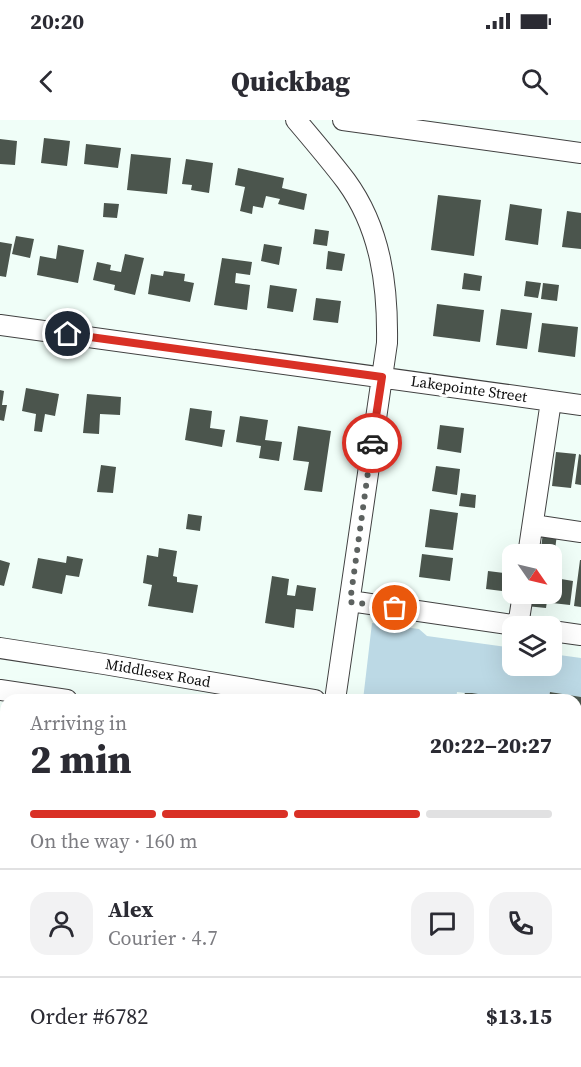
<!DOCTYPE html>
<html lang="en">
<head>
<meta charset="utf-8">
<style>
	:root { --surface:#fff; --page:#f2f2f3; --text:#2b2b33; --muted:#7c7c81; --line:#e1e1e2; --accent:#d93025 }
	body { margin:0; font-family:"Source Serif 4",serif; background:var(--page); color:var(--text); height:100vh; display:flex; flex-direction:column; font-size:22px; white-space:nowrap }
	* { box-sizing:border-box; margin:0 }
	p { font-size:20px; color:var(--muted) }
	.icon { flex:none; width:33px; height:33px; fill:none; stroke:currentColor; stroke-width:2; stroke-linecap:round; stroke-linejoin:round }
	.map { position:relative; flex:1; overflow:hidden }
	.sheet { position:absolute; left:0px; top:574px; width:582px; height:374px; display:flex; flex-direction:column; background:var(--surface); border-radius:18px 18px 0 0; box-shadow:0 6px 24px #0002 }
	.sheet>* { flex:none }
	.needle { width:39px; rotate:124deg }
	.fabs { position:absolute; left:502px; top:424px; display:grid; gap:12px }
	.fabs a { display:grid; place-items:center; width:60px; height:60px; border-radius:12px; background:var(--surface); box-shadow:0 6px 24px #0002; font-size:30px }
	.pin { position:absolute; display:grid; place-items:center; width:51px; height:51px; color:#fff; margin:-26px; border:3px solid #fff; border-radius:50%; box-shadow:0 2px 6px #0007 }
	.courier { position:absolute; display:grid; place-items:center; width:60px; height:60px; margin:-30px; border:4px solid #d93025; border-radius:50%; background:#fff; color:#222; box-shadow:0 2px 8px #0007 }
	.head em { font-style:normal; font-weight:800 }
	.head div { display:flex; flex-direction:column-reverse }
	.head { display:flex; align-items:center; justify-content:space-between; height:102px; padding:0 30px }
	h1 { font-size:39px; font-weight:800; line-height:45px }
	.bar { display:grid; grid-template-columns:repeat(4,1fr); gap:9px 6px; align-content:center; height:72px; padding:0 30px }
	.bar i { height:8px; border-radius:4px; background:var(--line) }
	.bar .active { background:var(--accent) }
	.bar p { grid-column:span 4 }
	.line { display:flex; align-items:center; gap:15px; padding:0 30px; border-top:2px solid var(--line) }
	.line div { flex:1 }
	.round { display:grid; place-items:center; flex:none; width:63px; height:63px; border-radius:18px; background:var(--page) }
	.status { display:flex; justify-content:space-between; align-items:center; height:42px; padding:0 30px; background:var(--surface); direction:ltr }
	.status svg { height:16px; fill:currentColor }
	header { display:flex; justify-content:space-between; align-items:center; height:78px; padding:0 30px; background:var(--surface); font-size:27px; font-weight:800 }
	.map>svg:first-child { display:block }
	.green { fill:#bcd9e5 }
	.pitch { fill:#cde8ed }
	.building { fill:#4b554d }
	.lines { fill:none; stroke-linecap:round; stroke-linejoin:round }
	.minor-casing { stroke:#414141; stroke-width:22 }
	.minor { stroke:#fff; stroke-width:20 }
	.done { stroke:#5d6260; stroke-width:6; stroke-dasharray:0 10.8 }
	.route { stroke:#d93025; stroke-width:8 }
	.labels { text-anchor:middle; stroke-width:6; stroke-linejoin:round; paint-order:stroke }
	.street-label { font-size:15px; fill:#0e0e0e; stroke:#fff }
</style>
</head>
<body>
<div class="status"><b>20:20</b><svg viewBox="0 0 49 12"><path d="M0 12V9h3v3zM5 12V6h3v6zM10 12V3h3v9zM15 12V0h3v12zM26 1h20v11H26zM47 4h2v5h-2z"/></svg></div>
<header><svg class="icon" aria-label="back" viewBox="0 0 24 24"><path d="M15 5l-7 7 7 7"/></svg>Quickbag<svg class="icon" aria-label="search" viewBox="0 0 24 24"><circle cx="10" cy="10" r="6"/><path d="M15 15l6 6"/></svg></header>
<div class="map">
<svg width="581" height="947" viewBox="0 0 581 947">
	<rect width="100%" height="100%" fill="#f0fef8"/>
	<path class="green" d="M372,503L419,509L427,516L513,528V546H552V534L581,538V577L550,572L549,577L539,576L538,580H523L457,572L456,580H363Z"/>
	<path class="pitch" d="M576,705L581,706V780L576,779Z"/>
	<path class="building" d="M44,18L70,21L67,46L41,43Z
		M0,19L17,21L15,45L0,44Z
		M86,24L121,28L118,48L84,44Z
		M131,34L171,38L167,74L127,70Z
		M186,39L213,43L209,73L191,70L192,65L182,64Z
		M238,48L284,58L282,68L307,74L304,90L278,84L280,79L266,76L263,88L253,86L252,94L240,91L245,67L235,65Z
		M438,75L481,80L474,136L431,130Z
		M104,83L119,84L117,98L103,97Z
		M510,84L542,89L538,125L505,120Z
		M567,91L581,93V129L562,127Z
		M315,109L329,111L327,126L313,124Z
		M16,116L34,119L30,138L12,134Z
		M0,122L12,124L6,157L0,156Z
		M264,124L282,127L279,145L261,141Z
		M58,125L84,130L78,163L37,155L40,136L56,139Z
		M328,131L345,134L342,151L326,149Z
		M125,134L144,138L135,175L114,170L115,165L93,160L97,142L111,145L110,150L121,152Z
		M222,138L252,142L250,155L236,153L235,163L250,165L247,190L214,185Z
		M164,151L185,154L184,161L194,163L190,182L148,174L151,154L163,156Z
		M464,153L482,156L480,171L462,169Z
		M526,161L541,163L538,178L524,176Z
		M543,163L559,165L557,181L541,179Z
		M270,165L297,169L293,192L267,188Z
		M316,178L341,181L338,203L313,200Z
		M437,184L484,190L480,222L433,216Z
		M501,189L532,193L527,229L496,225Z
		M542,203L578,207L575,237L538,232Z
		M26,268L59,274L55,296L45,294L42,312L34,311L36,294L22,291Z
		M0,270L4,271L2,285H7L4,301L0,300Z
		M87,274L121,277L120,295L100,294L99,314L83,313Z
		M190,288L212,291L210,308L225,310L222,327L185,320Z
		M240,296L268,300L265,320L282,322L279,341L259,338L261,326L236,322Z
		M440,305L464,308L461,333L437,329Z
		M298,306L331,311L322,372L304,370L309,342L293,340Z
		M556,332L576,334L571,368L552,366Z
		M579,334L581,335V365L575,364Z
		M101,345L116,347L113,373L97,372Z
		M436,346L460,349L457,375L432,371Z
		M461,373L476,375L475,388L459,386Z
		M430,389L458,393L453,430L425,427Z
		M188,394L202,396L200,411L186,409Z
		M543,412L557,414L555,430L541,429Z
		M159,428L177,431L173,456L177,457V462L198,465L193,493L148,486L152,465L143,463L147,435L158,437Z
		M422,434L453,438L450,461L419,457Z
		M67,436L83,439L79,457L66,455L62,474L32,468L38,438L66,443Z
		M0,440L10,443L4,466L0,465Z
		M580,440H581V487L574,486Z
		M488,451L512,454L510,472L486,469Z
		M272,456L289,459L287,475L295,476L297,465L316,468L313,491L296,489L294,508L265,503Z
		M555,458L573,461L570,485L552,483Z
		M528,474H548L546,488L526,486Z
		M550,572L581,577V653L576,652V580H538L539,575L549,577Z
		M465,573H472L514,580H461Z
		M0,813L6,814V838L0,837Z
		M580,895H581V919L576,918Z"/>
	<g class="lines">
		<defs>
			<path id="minor" d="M296,0C313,20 330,40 346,61C381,109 388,166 387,223L335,580
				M343,0L581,33
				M0,205L581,285
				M533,405L581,412
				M528,435L551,281
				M350,481L527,507
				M518,506L523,474
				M552,511L581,515
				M0,528L104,544L315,580
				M0,570L67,580
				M0,896L6,897
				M318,942L353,947
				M283,947L284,942"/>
		</defs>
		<use href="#minor" class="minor-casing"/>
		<use href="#minor" class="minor"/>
	</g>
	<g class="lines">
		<path class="done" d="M372,323L350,482L395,488"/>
		<path class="route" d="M68,214L382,257L372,323"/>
	</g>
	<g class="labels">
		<g class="street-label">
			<text transform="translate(469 269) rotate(8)" y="5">Lakepointe Street</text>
			<text transform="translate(158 553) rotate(10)" y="5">Middlesex Road</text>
		</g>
	</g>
</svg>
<div class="fabs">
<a><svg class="needle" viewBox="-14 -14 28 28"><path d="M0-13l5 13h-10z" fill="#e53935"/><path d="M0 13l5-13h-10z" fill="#7c7c81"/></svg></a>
<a><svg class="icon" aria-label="layers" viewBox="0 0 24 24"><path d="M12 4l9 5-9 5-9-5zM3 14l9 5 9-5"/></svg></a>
</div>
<div class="pin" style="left:395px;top:488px;background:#ea580c"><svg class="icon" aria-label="bag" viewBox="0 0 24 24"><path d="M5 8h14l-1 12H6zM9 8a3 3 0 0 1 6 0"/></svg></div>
<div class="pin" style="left:68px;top:214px;background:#1f2937"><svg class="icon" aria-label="home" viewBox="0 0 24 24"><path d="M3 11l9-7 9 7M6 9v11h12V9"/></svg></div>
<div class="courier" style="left:372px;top:323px"><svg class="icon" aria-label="car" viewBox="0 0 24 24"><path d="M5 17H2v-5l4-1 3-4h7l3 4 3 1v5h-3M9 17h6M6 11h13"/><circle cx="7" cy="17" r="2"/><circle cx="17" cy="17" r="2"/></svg></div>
<section class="sheet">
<div class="head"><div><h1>2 min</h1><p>Arriving in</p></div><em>20:22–20:27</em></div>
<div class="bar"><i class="active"></i><i class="active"></i><i class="active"></i><i></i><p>On the way · 160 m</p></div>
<div class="line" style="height:108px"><a class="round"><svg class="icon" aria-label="person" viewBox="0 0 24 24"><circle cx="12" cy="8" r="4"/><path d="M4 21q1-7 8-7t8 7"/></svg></a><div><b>Alex</b><p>Courier · 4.7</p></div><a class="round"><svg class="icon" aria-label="chat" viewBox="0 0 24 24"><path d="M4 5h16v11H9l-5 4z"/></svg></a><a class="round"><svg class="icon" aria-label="phone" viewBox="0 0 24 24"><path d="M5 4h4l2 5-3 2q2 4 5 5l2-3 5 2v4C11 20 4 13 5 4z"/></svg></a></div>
<div class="line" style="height:78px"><div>Order #6782</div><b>$13.15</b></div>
</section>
</div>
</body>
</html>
